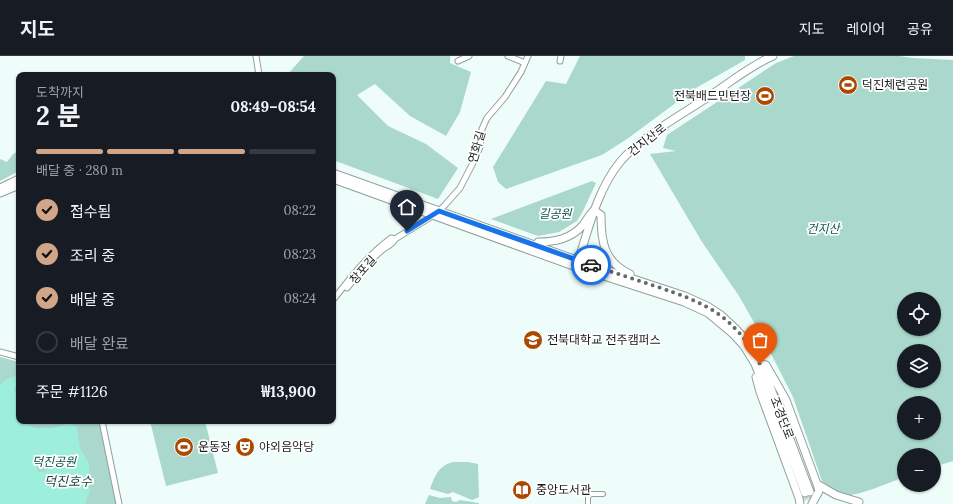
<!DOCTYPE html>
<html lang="ko">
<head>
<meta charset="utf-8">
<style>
	:root { --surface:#171b24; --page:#20242c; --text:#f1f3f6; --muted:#9ea1a6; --line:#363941; --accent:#d1a688 }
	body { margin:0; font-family:Lora,"Noto Sans KR",serif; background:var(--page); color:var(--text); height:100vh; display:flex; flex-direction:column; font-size:15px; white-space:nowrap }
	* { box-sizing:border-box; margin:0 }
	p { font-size:13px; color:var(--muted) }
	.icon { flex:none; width:22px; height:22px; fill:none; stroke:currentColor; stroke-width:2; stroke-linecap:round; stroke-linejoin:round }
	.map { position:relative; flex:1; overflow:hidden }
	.details { position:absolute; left:16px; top:16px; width:320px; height:352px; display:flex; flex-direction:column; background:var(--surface); border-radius:8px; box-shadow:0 1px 3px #0004 }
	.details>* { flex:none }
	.tools { position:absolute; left:897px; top:236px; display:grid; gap:8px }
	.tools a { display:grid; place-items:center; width:44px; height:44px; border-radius:50%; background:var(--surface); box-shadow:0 1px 3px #0004; font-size:20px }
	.pin { position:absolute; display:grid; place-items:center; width:34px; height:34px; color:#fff; margin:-41px -17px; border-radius:50% 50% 50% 0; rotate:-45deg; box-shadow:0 0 4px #0007 }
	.pin .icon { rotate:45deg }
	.courier { position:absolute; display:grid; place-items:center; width:40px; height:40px; margin:-20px; border:3px solid #1a73e8; border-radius:50%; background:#fff; color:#222; box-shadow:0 1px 5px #0007 }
	.summary em { font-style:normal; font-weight:700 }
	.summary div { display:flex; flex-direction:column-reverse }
	.summary { display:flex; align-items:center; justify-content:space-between; height:68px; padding:0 20px }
	h1 { font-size:26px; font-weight:700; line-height:30px }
	.bar { display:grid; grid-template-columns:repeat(4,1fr); gap:6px 4px; align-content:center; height:48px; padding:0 20px }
	.bar i { height:5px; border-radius:3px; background:var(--line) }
	.bar .on { background:var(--accent) }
	.bar p { grid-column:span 4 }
	.line { display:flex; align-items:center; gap:10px; padding:0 20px; border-top:1px solid var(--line) }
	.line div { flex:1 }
	ol { padding:0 20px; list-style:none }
	li { display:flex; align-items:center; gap:12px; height:44px }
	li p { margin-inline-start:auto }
	li .icon { padding:4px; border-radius:50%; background:var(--accent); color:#111; stroke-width:4 }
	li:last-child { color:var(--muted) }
	li i { width:22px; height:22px; border:2px solid var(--line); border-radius:50% }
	header { display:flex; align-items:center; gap:24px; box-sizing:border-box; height:56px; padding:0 20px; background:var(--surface); border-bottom:1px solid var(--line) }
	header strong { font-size:19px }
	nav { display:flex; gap:22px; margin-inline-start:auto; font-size:14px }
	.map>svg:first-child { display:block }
	.green { fill:#aad8cd; fill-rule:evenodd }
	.water { fill:#9defdc; fill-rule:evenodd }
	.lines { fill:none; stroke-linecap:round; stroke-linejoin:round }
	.tertiary-tunnel { stroke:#cedbd8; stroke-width:7; stroke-dasharray:7 3.5; stroke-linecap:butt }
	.pedestrian-casing { stroke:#92a09c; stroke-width:6 }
	.minor-casing { stroke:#92a09c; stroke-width:7 }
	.tertiary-casing { stroke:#92a09c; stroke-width:9 }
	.pedestrian { stroke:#fff; stroke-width:4 }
	.minor { stroke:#fff; stroke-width:5 }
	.tertiary { stroke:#fff; stroke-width:7 }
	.done { stroke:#636b69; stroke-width:4; stroke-dasharray:0 7.2 }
	.route { stroke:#1a73e8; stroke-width:5 }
	.labels { text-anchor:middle; stroke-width:3.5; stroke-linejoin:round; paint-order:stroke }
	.poi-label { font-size:12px; fill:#181d1c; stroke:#fff; text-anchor:start }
	.street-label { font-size:12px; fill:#181d1c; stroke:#fff }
	.park-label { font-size:12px; font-style:italic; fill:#0a5246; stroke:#fff }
	.water-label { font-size:13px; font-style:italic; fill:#1d433c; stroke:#fff }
</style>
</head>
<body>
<header>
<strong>지도</strong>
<nav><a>지도</a><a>레이어</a><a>공유</a></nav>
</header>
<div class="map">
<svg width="953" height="448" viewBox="0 0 953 448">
	<rect width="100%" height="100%" fill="#eefdf9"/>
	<path class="green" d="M304,0H450V7L471,16L460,56L446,80L410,60L375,28L357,39L388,70L426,88L458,112L438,143L333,104V19H287Z
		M580,0H745V4L696,32L627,83L602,99L506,133L498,126L493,111L546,25L566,28Z
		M794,0H899L913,2L953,4V405L934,411V399H904V421C891,426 854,442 843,439C835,437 828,430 822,425L793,341L764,284L739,240L702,186L650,98L676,95L663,92L667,79L776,7ZM904,243H934V273H904ZM904,295H934V325H904ZM904,347H934V377H904Z
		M19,95V115L0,125V103L7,106L13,98Z
		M592,125L596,127L583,155L577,165L559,176L538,180L491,163Z
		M0,301L19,306V365H100L118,448H0Z
		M150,365H205L218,417L166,430Z
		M453,406H468L478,408L479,441L472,444L453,436L448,438L430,433C435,420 438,410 453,406Z
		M429,439L440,442L451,441L452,445L456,446L460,444L479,447V448H425Z"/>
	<path class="water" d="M19,319V326L14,333C20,341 19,355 19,365H23C30,374 47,373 57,371C62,370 65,368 70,367L77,371L80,392L89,407L90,435L85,448H0V329L7,323ZM43,403L49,407C51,414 45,418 38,415L36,409L38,405Z"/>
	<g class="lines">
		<path class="tertiary-tunnel" d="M805,437L809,448"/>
		<defs>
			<path id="pedestrian" d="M588,448V441L591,438H603"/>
			<path id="minor" d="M256,0L259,19
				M508,0L525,7
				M458,5L469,0
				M560,5L561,0
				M347,232C357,220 368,206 381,195C385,191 393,189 395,183
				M333,244C351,221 368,199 391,182L395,183L434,159L445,149L460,132L475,103L480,91L482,73L487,62L505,41L521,16L528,0
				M0,296L19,301
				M102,365L119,448"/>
			<path id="tertiary" d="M333,117L585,207L685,240L707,250L721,259L736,273L747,285L762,309L810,436
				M333,123L576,211L684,246L708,257L732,277L744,290L755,308L771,347L805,437
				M0,132L19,123
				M0,137L19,129
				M536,190L538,186C555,186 571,183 583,169C587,164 589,159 594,154L601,159C601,186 604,206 630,218
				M577,209C588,175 597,134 620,106C643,79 680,60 708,41C728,28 751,9 773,0
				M760,308L766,309L786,344L817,428L819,435L812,448
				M756,321L760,336L799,442L800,448
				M817,428L836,439L859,446"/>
		</defs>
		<use href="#pedestrian" class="pedestrian-casing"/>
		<use href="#minor" class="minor-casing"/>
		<use href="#tertiary" class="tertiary-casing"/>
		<use href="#pedestrian" class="pedestrian"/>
		<use href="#minor" class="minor"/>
		<use href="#tertiary" class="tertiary"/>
	</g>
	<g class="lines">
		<path class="done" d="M591,209C612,216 634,223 655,230C706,247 734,259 760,308"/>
		<path class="route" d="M407,175L439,155L591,209"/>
	</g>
	<defs>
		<symbol id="stadium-disc" viewBox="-11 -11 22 22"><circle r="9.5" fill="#a94902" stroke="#fff"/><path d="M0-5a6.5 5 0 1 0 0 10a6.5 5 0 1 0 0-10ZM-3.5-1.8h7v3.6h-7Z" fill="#fff"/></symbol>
		<symbol id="university-disc" viewBox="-11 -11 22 22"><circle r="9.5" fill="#a94902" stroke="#fff"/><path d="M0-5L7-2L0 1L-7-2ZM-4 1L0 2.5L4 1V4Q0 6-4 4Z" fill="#fff"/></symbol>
		<symbol id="theatre-disc" viewBox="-11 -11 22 22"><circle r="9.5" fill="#a94902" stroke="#fff"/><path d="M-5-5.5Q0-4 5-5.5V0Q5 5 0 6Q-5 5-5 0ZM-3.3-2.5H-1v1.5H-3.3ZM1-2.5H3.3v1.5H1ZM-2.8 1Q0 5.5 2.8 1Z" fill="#fff"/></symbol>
		<symbol id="library-disc" viewBox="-11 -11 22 22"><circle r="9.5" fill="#a94902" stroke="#fff"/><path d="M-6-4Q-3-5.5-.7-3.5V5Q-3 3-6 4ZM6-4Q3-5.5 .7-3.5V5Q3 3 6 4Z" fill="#fff"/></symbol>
	</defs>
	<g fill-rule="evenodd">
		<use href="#stadium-disc" x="837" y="18" width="22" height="22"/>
		<use href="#stadium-disc" x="754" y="29" width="22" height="22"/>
		<use href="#university-disc" x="522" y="273" width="22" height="22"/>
		<use href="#stadium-disc" x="173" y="380" width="22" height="22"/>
		<use href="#theatre-disc" x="234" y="380" width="22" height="22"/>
		<use href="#library-disc" x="511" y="423" width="22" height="22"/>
	</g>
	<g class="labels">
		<g class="poi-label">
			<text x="862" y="33">덕진체련공원</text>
			<text x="751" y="44" text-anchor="end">전북배드민턴장</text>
			<text x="547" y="288">전북대학교 전주캠퍼스</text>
			<text x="198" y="395">운동장</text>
			<text x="259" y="395">야외음악당</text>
			<text x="536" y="438">중앙도서관</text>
		</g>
		<g class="street-label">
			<text transform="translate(647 84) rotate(-38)" y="4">건지산로</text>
			<text transform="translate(477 91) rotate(-74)" y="4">연화길</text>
			<text transform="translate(363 214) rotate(-48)" y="4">창포길</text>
			<text transform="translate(782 362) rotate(69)" y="4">조경단로</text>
		</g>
		<g class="park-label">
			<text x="555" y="162">길공원</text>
			<text x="823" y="177">건지산</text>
			<text x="54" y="410">덕진공원</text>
		</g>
		<g class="water-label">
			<text x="68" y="430">덕진호수</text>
		</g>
	</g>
</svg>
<div class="tools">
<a><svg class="icon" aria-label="locate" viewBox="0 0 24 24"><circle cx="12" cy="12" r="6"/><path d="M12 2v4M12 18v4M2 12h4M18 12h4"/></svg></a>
<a><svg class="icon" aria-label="layers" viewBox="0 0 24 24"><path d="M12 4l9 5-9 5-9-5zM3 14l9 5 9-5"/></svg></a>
<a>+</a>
<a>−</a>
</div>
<div class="pin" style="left:760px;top:308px;background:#ea580c"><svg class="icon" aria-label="bag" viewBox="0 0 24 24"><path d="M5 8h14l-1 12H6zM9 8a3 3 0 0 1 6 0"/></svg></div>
<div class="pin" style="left:407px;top:175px;background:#1f2937"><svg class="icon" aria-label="home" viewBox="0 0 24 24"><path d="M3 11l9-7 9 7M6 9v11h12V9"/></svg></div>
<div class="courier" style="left:591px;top:209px"><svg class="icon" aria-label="car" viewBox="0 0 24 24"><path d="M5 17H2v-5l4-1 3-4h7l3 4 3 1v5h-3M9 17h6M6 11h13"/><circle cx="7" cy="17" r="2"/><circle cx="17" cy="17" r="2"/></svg></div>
<section class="details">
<div class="summary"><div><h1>2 분</h1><p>도착까지</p></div><em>08:49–08:54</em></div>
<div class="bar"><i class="on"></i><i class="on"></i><i class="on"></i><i></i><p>배달 중 · 280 m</p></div>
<ol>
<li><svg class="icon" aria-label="check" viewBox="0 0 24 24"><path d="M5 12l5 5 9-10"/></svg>접수됨<p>08:22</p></li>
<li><svg class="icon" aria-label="check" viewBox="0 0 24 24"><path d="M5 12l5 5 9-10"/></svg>조리 중<p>08:23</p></li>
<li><svg class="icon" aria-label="check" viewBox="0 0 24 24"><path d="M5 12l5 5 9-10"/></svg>배달 중<p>08:24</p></li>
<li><i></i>배달 완료</li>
</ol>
<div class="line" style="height:52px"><div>주문 #1126</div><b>₩13,900</b></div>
</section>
</div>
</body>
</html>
